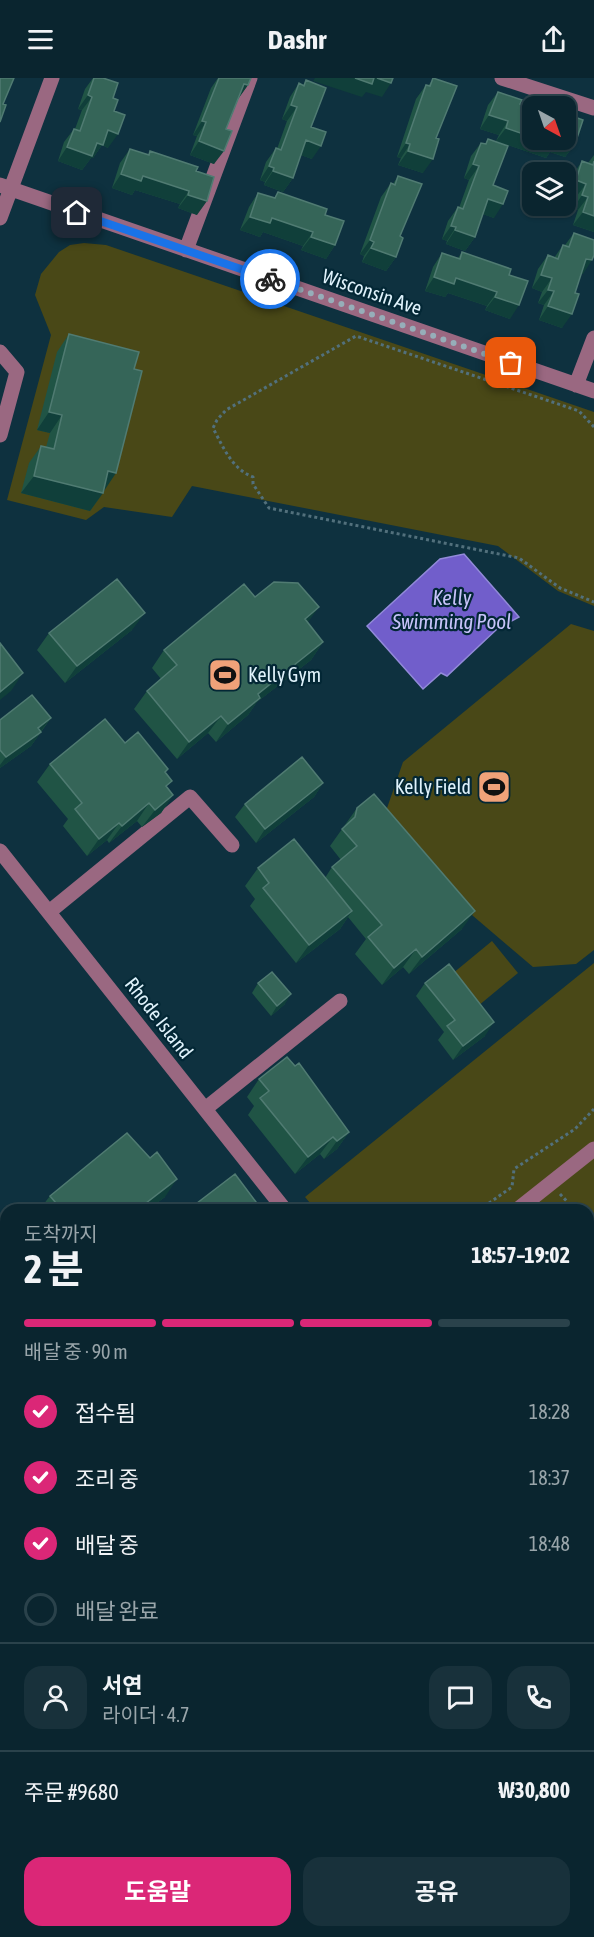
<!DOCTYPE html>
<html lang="ko">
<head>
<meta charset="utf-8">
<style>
	:root { --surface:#0a252f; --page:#18313b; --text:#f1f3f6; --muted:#99a5aa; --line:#2a424b; --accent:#db2777 }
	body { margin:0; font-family:"Asap Condensed","Noto Sans KR",sans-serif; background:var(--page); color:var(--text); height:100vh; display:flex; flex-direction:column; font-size:22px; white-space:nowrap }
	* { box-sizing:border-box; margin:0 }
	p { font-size:20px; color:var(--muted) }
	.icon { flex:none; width:33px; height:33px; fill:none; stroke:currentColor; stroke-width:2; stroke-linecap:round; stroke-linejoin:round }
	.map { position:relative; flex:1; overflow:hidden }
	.drawer { position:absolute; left:0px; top:1126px; width:594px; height:734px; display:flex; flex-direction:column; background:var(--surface); border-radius:18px 18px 0 0; box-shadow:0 2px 4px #0004,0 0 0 2px var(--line) }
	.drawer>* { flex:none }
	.needle { width:39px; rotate:140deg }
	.buttons { position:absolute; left:522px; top:18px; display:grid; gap:12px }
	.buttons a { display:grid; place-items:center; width:54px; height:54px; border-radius:12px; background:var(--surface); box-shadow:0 2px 4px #0004,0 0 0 2px var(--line); font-size:30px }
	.pin { position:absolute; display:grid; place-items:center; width:51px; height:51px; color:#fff; margin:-26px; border-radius:12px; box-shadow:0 3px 9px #0006 }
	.courier { position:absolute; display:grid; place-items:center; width:60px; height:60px; margin:-30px; border:4px solid #1a73e8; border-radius:50%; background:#fff; color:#222; box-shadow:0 2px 8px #0007 }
	.head em { font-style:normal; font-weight:700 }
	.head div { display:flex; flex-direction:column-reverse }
	.head { display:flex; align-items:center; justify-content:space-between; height:102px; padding:0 24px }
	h1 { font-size:39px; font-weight:700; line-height:45px }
	.bar { display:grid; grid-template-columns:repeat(4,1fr); gap:9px 6px; align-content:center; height:72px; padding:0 24px }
	.bar i { height:8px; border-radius:4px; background:var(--line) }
	.bar .current { background:var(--accent) }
	.bar p { grid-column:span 4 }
	.line { display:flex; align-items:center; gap:15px; padding:0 24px; border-top:2px solid var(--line) }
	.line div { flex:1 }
	.round { display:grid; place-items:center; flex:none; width:63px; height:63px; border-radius:18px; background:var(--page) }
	ol { padding:0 24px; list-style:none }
	li { display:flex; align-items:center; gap:18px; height:66px }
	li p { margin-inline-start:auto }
	li .icon { padding:6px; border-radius:50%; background:var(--accent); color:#fff; stroke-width:4 }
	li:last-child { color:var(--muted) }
	li i { width:33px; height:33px; border:3px solid var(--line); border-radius:50% }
	.cta { display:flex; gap:12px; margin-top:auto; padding:12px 24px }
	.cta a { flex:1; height:69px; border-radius:18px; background:var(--accent); color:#fff; font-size:24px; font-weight:700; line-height:69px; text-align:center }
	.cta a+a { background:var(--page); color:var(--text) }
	header { display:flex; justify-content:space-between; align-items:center; height:78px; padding:0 24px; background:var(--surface); font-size:27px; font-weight:700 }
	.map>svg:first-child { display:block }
	.green { fill:#494817 }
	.water { fill:#715ecb; stroke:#928ad9; stroke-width:1.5 }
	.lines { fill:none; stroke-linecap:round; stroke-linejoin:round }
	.path { stroke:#52707c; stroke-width:3; stroke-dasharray:3 3; stroke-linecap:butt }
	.minor { stroke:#9a6881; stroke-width:15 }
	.major { stroke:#fca9d3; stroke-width:15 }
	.wall { fill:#205445 }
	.shaded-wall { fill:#103f3a }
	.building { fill:#356558; stroke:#507b72; stroke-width:1.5 }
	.done { stroke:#96aeb9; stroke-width:6; stroke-dasharray:0 10.8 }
	.route { stroke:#1a73e8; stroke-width:8 }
	.labels { text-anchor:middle; stroke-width:4.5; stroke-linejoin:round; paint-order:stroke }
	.street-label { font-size:20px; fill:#dff2fb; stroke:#032735 }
	.poi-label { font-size:20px; fill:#dff2fb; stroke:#032735; text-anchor:start }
	.water-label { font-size:21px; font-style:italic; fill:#c7c3fa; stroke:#032735 }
</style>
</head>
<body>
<header><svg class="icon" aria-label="menu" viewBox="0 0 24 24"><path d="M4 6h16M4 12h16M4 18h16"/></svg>Dashr<svg class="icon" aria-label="share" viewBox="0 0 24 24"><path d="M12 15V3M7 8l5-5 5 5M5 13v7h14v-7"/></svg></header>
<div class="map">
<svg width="594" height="1859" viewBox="0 0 594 1859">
	<rect width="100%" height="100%" fill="#0e313f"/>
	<path class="green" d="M84,165L106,167L594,334V528L558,513L498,468L192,408L172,439L104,429L86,442L7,422L51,257L35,217L41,196L59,174L70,167Z
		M571,546L594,553V872L576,886L533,889L397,773L386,733L403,684Z
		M492,863L518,895L478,928L452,896Z
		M594,885V1260L588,1265V1132H316L305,1119Z
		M594,1684V1859H514L513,1854H588V1690Z
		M73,1854H164V1859H67Z"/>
	<path class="water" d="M464,476L519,539L497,551L447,598L441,595L423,611L367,548L440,481Z"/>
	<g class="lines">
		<path class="path" d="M594,349L579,333L356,258L226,332L217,342L213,350C223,369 232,391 253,399V406L269,430L519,480L560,510L594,524
			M560,1116L575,1132
			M479,1132L512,1109L514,1091L575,1051L594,1031
			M588,1142L594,1139"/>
		<path class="minor" d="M502,0L594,30
			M0,107L594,313
			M0,140L52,0
			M186,172L250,0
			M0,274L17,294L0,357
			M576,307L594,260
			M0,773L285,1132
			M49,834L190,719L232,767
			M205,1031L340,923
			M517,1132L594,1071
			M0,1153L6,1160
			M0,1460L6,1462
			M0,1645L6,1638
			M0,1849L8,1859
			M381,1854L385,1859"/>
		<path class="major" d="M588,1580L594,1575
			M229,1859L236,1854"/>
	</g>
	<path class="wall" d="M93,0H103L113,20L114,33L108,70L102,67L93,80H91L82,92L58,83L64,64L74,51H75L82,32L78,31L85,11Z
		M218,0H251L248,7L238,21L226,51L214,86L190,77L197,58L193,57L211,10Z
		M434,0L423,95L398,87L401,80L397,79L416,21L426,7L428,8Z
		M306,2L311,49L312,81L301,77L293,100L283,114L264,107L265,104L260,102L266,84L276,70L277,71L287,43L282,41L290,19L299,5L303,7Z
		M498,14L575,66L565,79L550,74L546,80L496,63L499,57L480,51L488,27Z
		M488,61L493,107L494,140L483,136L475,159L465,173L446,166L447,163L442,161L448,143L458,129L459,130L469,102L464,100L471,78L481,65L485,66Z
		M130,71L148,77L150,73L196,93L197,137L178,130L180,126L135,112L132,117L112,110L120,85Z
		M594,77V154L573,147L578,132L573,131L576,119L566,116L573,97L582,83L588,85Z
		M398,98L396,179L386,193L362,184L364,178L360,176L381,119L391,105L393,106Z
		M278,114L325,137L335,167L326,181L301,172L303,168L263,154L260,159L240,152L249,129L258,115L274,120Z
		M574,155L583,196H581L562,250L539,242L544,227L538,225L542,214L532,210L538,191L548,177L554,180L563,167H565Z
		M462,174L509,197L510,241L485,232L487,228L448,215L445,219L425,213L433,189L442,175L458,180Z
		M69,256L104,413L90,433L21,415L29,385L41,368L46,369L50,355L37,352L57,274Z
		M255,519L308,545L323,564L311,582L257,624L248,637L216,664L208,655L177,681L134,631L147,613L161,601L152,590L164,572Z
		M132,552L65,605L37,572L49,555Z
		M51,640L31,668L0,690V642Z
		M125,665L168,691L165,695L167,710L173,717L161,735L142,749L137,743L109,765L107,762L87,778L63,748L68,741L37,704L50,686Z
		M323,705L314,719L256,765L235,739L245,726Z
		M357,730L462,851L409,896L403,889L382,907L355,876L366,861L348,839L340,851L296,885L250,828L255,821L245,808L258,790L325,800L332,789L341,782L330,768Z
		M258,905L285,926L271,938L252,915Z
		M425,905L485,958L453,982L438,962L444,954L416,918Z
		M259,1001L349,1054L337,1071L324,1081L320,1076L295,1096L248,1037L254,1028L247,1019Z
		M150,1080L165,1119L147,1132H39L50,1118Z"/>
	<path class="shaded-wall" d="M315,0H377L391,5L382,19L366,14L362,19L313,3Z
		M244,6L248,7L238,21L234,19Z
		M88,17L92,19L82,32L78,31Z
		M291,27L297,29L287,43L282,41Z
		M489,37L508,43L499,57L480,51Z
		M202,43L206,44L197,58L193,57Z
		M506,50L532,59V62H563L575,66L565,79L550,74L546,80L496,63Z
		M108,52L118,56L108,70L102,67L93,80H91L82,92L58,83L67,69Z
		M306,62L321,68L312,81L297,76Z
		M199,63L224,73L214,86L190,77Z
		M406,65L410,66L401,80L397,79Z
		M408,73L433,81L423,95L398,87Z
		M473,86L479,88L469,102L464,100Z
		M269,88L274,90L265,104L260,102Z
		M273,93L293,100L283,114L264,107Z
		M121,96L143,98L189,113L180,126L135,112L132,117L112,110Z
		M576,102L586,106L576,119L566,116Z
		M188,117L207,123L197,137L178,130Z
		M582,117L588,119L578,132L573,131Z
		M488,121L503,126L494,140L479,135Z
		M583,134L594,138V154L573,147Z
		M250,139L272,140L313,154L303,168L263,154L260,159L240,152Z
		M451,148L456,149L447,163L442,161Z
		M455,152L475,159L465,173L446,166Z
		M311,159L335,167L326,181L301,172Z
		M370,162L374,164L364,178L360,176Z
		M371,170L396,179L386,193L362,184Z
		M586,181L592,182L583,196L577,194Z
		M541,197L552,200L542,214L532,210Z
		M434,199L456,200L497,214L487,228L448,215L445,219L425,213Z
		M548,212L554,213L544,227L538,225Z
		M495,219L519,227L510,241L485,232Z
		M548,228L572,236L562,250L539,242Z
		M49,334L62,337L50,355L37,352Z
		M108,393L116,395L104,413L96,411Z
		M34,398L103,415L90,433L21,415Z
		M319,529L306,547L305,541Z
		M145,535L132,552L65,605L77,588Z
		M323,564L311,582L257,624L248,637L216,664L228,646L258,616Z
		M23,595L11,613L0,622V614Z
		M221,638L208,655L177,681L189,664Z
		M51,640L41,653L36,657L41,654L31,668L0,690V687L6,679Z
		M323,705L314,719L256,765L265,751Z
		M173,717L161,735L142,749L155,732Z
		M149,725L137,743L109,765L122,748Z
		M119,745L107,762L87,778L99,761Z
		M352,833L340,851L296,885L309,867Z
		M475,833L462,851L409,896L422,879Z
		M416,871L403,889L382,907L394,890Z
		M291,916L285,926L271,938L277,928Z
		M494,944L485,958L453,982L463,968Z
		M349,1054L337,1071L324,1081L337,1063Z
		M333,1059L320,1076L295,1096L308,1079Z
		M177,1101L165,1119L147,1132H137Z"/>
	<path class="building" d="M0,0H14L3,26L6,27L0,44Z
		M94,0H103L118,5L113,20L118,22L114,33L125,37L118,56L108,52L103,67L97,65L92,78L67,69L74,51L80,53L92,19L88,17Z
		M219,0H251L248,7L244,6L226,51L232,53L224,73L199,63L206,44L202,43Z
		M355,0H374L372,6Z
		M377,0H393L391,5Z
		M433,0L457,8L436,60L439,61L433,81L408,73L410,66L406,65L426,7L430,8Z
		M306,2L326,10L311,49L326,54L321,68L306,62L293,100L273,93L274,90L269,88L276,70L281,72L297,29L291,27L299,5L304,8Z
		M498,14L522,22L520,26L532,30V59L506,50L508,43L489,37Z
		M566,36L583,42L575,66L563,62H566Z
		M488,61L508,68L493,107L508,113L503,126L488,121L475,159L455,152L456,149L451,148L458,129L463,131L479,88L473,86L481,65L486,66Z
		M541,62H557L555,66Z
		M130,71L149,77L150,73L198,89L196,93L214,99L207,123L188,117L189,113L143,98L141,103L121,96Z
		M582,83L593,87L594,83V138L583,134L588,119L582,117L586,106L576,102Z
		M398,98L422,106L400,158L403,160L396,179L371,170L374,164L370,162L391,105L395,107Z
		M278,114L327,131L325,137L344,143L335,167L311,159L313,154L272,140L270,145L250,139L258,115L275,120Z
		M574,155L594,162V177L592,182L586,181L575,215L579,216L572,236L548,228L554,213L548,212L552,200L541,197L548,177L558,181L563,167L569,169Z
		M462,174L511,191L509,197L528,203L519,227L495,219L497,214L456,200L454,206L434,199L442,175L460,181Z
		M69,256L139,274L134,291L142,293L116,395L108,393L103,415L34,398L41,368L54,371L62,337L49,334Z
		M117,501L145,535L77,588L49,555Z
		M274,504L298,505L319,529L305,541L323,564L258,616L260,620L228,646L221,638L189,664L147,613L177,587L164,572L244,506L255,519Z
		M0,565L23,595L0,614Z
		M32,617L51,640L38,650L41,654L6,679L0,672V642Z
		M105,641L125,665L138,654L168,691L165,694L172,703L166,708L173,717L155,732L149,725L122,748L119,745L99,761L75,731L82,725L50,686Z
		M302,679L323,705L265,751L245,726Z
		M374,716L475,833L422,879L416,871L394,890L368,859L382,847L332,789L357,768L342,751L355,739L357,730Z
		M294,761L352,833L309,867L263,810L269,805L258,790Z
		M449,886L494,944L463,968L447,948L455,942L425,905Z
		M272,894L291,916L277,928L258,905Z
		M287,979L295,988L299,985L349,1054L337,1063L333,1059L308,1079L260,1020L269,1013L259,1001Z
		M127,1055L150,1080L157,1074L177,1101L137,1132H62L50,1118Z
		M235,1096L262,1132H188Z"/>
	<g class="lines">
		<path class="done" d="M270,201L511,285"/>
		<path class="route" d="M77,135L270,201"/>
	</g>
	<defs>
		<symbol id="stadium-square" viewBox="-11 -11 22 22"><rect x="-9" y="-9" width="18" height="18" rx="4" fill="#f0a279" stroke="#032735"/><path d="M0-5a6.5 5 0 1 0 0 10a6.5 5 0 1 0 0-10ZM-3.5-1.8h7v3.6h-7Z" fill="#111"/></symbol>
	</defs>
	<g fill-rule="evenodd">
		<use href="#stadium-square" x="206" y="578" width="38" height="38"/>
		<use href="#stadium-square" x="475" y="690" width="38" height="38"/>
	</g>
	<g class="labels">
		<g class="street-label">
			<text transform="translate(372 214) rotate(19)" y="7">Wisconsin Ave</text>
			<text transform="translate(159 940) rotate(52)" y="7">Rhode Island</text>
		</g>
		<g class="poi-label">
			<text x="248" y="604">Kelly Gym</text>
			<text x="471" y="716" text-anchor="end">Kelly Field</text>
		</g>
		<g class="water-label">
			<text x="452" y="527">Kelly<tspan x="452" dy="24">Swimming Pool</tspan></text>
		</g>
	</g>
</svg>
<div class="buttons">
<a><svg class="needle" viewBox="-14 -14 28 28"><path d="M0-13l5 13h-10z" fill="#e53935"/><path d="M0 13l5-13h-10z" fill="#99a5aa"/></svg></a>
<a><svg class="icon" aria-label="layers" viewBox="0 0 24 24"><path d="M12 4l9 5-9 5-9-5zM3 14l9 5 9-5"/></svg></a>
</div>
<div class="pin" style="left:511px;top:285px;background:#ea580c"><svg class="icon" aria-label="bag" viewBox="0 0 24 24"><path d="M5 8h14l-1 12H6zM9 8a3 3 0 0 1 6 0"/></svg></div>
<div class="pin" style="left:77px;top:135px;background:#1f2937"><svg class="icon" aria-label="home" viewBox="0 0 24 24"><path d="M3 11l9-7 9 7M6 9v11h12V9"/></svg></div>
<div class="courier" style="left:270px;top:201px"><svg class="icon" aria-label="bike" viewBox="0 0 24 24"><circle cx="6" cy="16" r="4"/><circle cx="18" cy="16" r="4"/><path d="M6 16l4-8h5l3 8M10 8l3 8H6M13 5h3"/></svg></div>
<section class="drawer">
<div class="head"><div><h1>2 분</h1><p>도착까지</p></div><em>18:57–19:02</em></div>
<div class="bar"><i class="current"></i><i class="current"></i><i class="current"></i><i></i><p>배달 중 · 90 m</p></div>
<ol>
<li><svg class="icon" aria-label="check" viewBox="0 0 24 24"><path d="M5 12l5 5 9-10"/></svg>접수됨<p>18:28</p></li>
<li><svg class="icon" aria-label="check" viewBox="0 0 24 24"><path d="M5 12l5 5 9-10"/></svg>조리 중<p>18:37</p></li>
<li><svg class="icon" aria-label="check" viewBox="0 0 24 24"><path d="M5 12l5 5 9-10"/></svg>배달 중<p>18:48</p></li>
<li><i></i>배달 완료</li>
</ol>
<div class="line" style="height:108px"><a class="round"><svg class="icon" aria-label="person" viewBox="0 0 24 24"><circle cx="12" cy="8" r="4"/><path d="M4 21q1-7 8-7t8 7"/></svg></a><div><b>서연</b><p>라이더 · 4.7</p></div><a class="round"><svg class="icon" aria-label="chat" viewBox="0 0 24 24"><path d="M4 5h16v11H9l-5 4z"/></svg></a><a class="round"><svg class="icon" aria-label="phone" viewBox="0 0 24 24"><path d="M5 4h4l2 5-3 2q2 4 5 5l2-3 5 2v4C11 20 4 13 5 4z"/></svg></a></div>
<div class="line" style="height:78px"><div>주문 #9680</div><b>₩30,800</b></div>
<div class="cta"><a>도움말</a><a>공유</a></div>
</section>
</div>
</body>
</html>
